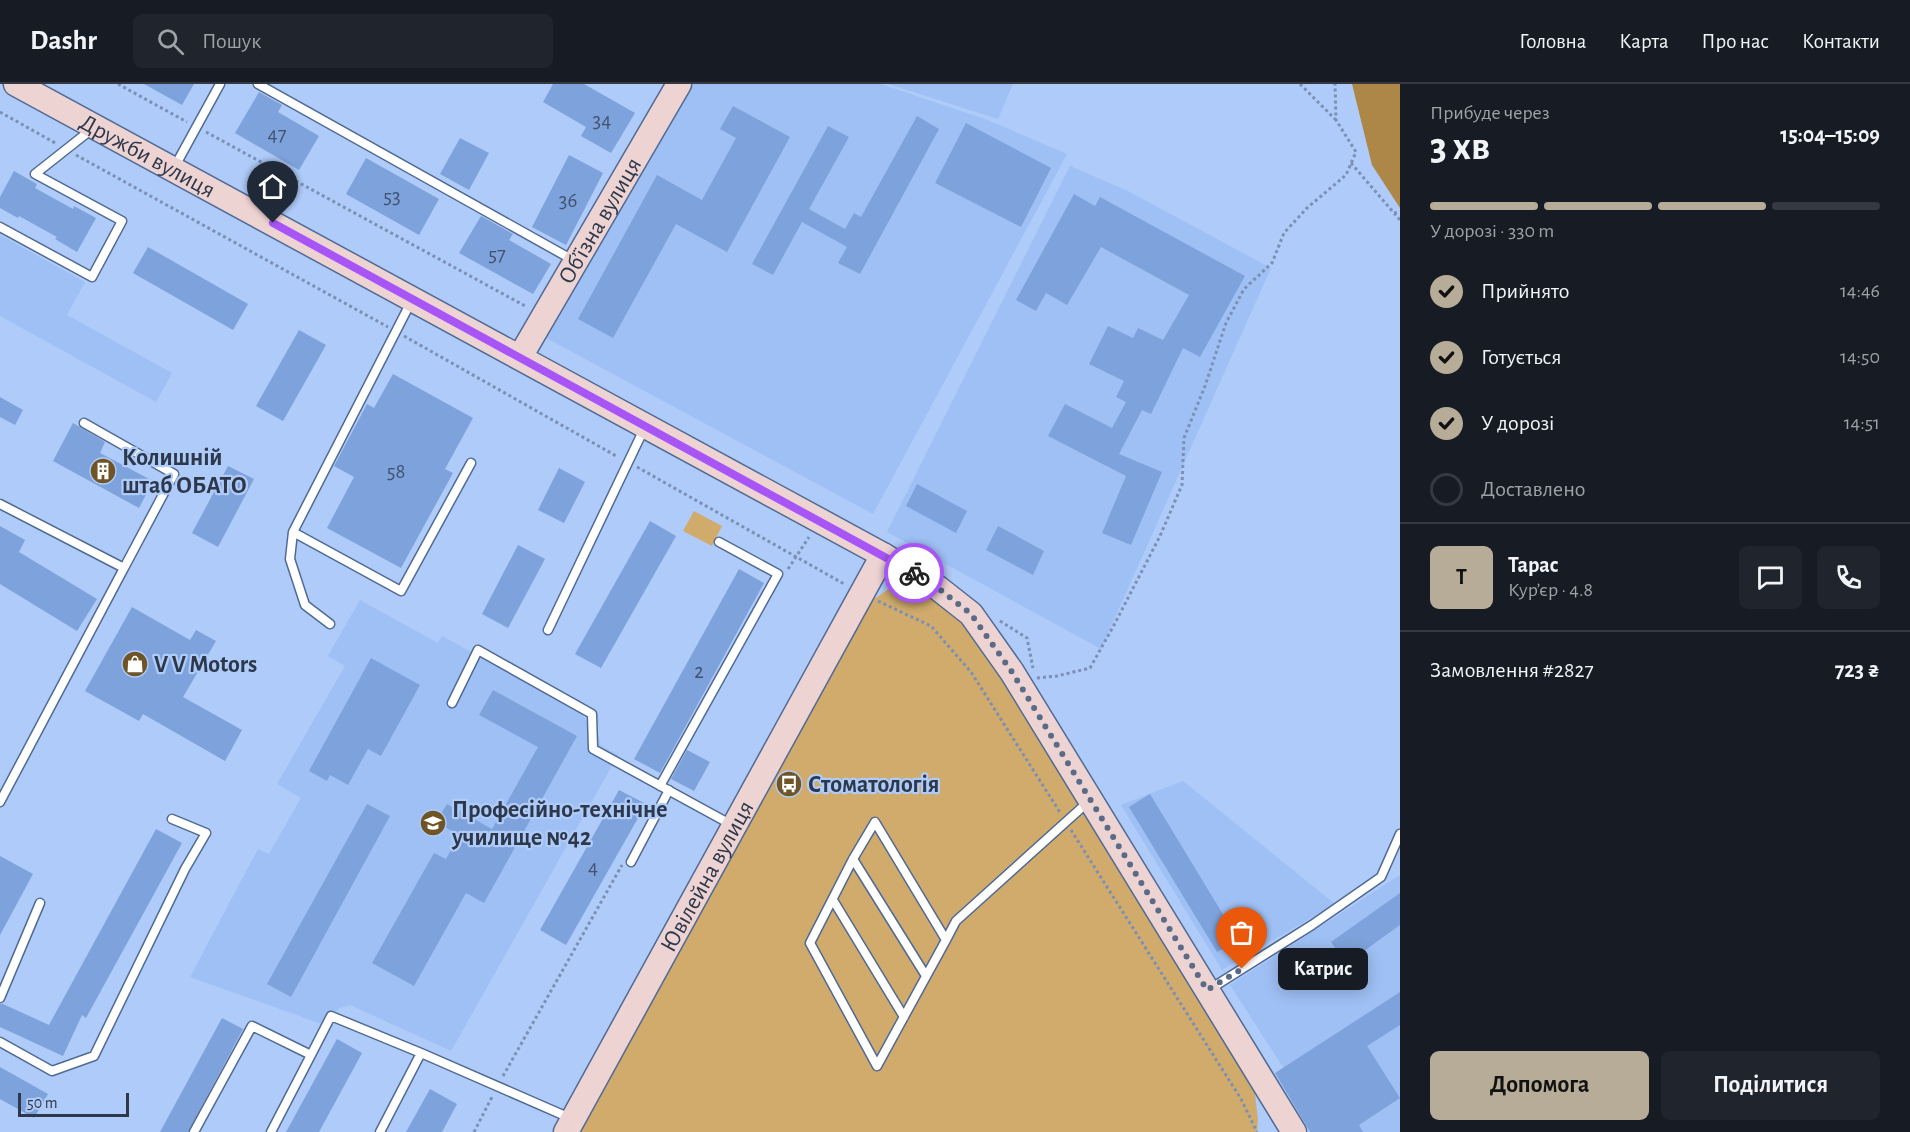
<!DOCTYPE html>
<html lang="uk">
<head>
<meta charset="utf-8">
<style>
	:root { --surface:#171b24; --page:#20242c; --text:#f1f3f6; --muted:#9ea1a6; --line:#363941; --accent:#b6ac98 }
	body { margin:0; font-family:"Alegreya Sans",sans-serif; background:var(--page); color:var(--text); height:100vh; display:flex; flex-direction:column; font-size:22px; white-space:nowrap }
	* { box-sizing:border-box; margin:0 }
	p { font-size:20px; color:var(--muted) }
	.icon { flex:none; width:33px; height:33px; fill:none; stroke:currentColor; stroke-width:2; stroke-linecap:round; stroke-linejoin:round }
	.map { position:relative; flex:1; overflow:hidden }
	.drawer { display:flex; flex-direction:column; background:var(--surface); width:510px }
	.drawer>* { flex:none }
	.scale { position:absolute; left:18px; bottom:15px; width:111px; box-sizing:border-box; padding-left:6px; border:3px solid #2d384b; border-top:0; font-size:16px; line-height:21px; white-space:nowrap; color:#2d384b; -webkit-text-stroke:4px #aecbf9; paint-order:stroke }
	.pin { position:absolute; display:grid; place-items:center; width:51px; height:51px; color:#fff; margin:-62px -26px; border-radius:50% 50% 50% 0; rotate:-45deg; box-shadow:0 0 6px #0007 }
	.pin .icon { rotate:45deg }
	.courier { position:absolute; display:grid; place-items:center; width:60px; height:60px; margin:-30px; border:4px solid #a855f7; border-radius:50%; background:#fff; color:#222; box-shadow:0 2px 8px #0007 }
	.bubble { position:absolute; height:42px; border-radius:9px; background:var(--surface); box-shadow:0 3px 15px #0003; font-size:20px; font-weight:700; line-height:42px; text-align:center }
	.head em { font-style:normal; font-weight:700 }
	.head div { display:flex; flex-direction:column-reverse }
	.head { display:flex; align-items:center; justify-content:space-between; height:102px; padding:0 30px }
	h1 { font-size:39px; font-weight:700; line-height:45px }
	.bar { display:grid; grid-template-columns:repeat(4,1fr); gap:9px 6px; align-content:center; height:72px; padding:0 30px }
	.bar i { height:8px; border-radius:4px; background:var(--line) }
	.bar .selected { background:var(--accent) }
	.bar p { grid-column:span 4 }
	.line { display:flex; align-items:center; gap:15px; padding:0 30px; border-top:2px solid var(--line) }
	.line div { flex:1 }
	.round { display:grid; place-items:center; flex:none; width:63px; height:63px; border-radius:9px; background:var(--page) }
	ol { padding:0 30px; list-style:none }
	li { display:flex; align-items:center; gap:18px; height:66px }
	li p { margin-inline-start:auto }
	li .icon { padding:6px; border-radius:50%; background:var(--accent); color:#111; stroke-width:4 }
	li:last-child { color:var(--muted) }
	li i { width:33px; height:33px; border:3px solid var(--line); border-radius:50% }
	.primary-button { display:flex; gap:12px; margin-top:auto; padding:12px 30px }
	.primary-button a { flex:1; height:69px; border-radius:9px; background:var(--accent); color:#111; font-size:24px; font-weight:700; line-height:69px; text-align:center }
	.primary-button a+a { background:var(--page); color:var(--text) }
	header { display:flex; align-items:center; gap:36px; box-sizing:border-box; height:84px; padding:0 30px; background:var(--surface); border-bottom:2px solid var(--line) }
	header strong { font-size:28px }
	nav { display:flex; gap:33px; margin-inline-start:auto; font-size:21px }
	.search { width:420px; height:54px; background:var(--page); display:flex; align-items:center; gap:15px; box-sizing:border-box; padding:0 21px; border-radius:9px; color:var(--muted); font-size:22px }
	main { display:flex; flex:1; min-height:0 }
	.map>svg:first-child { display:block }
	.built { fill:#9fc0f4 }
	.green { fill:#d0ab6c }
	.forest { fill:#ac8747 }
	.building { fill:#7ea2db }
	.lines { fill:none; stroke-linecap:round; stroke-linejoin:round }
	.lane-casing { stroke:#506a94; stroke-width:11 }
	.secondary-casing { stroke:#506a94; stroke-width:27 }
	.path { stroke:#7b90b4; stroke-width:3; stroke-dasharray:3 3; stroke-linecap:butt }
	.lane { stroke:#fff; stroke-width:8 }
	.secondary { stroke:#eed3d3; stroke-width:24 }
	.done { stroke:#5a6b88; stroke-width:6; stroke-dasharray:0 10.8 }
	.route { stroke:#a855f7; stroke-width:8 }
	.labels { text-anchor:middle; stroke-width:4.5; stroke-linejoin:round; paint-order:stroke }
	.number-label { font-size:21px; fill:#41526f }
	.street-label { font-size:24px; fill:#2d384b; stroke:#aecbf9 }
	.poi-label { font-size:24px; font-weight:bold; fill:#2d384b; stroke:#aecbf9; text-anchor:start }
</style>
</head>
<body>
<header>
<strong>Dashr</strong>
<div class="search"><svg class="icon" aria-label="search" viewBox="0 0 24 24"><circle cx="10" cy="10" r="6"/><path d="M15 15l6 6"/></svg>Пошук</div>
<nav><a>Головна</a><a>Карта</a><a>Про нас</a><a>Контакти</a></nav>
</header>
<main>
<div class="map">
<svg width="1400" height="1048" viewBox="0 0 1400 1048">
	<rect width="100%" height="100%" fill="#aecbf9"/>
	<path class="built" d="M690,0H881L985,35L1067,70L873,430L535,248Z
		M888,0H1013L998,35Z
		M1070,82L1128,107L1271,184L1101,565L887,448Z
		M0,151L85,198L67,231L172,289L156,318L0,232Z
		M360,516L438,559L442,552L572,623L581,630L599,653L600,661L618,671L451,967L350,921L340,924L322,940L190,893L258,765L269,770L301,714L277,700L345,582L328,572Z
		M1183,697L1335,820L1222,886L1121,721Z
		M1400,791V1048H1325L1230,901Z"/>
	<path class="green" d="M694,427L722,442L712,462L683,447Z
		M910,502L951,524L977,554L1254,1002L1258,1036L1257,1048H581L867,520L890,504Z"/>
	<path class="forest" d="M1352,0H1400V124L1372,81Z"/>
	<path class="building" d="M144,0H194L182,21Z
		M553,0H584L635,29L611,69L581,52L586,43L543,18Z
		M259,8L282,21L278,28L319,52L299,86L235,49Z
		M733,22L790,53L727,168L676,140L613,254L578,235L657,91L702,116L736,54L720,45Z
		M917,32L939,45L860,190L838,179L847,163L802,138L773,191L752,180L828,42L849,53L809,125L845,145L854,129L861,133Z
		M966,39L1051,84L1021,143L935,99Z
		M460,54L489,69L469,106L440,90Z
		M569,71L603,89L566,161L532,143Z
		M366,74L439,115L419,151L346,110Z
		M14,87L37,100L35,104L73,125L74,122L96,134L77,168L55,155L57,153L19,132L18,134L0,124V113Z
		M1074,110L1095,122L1100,113L1245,192L1200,273L1183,264L1151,330L1142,326L1119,370L1162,388L1131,461L1102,449L1126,392L1048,352L1065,320L1112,344L1126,318L1116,313L1124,297L1089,280L1108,242L1133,254L1138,244L1163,256L1189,211L1101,163L1067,221L1046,209L1036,227L1016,216Z
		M481,132L513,150L509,156L551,180L533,210L459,169Z
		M148,163L248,220L233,246L133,189Z
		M299,246L326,261L283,337L256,322Z
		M393,290L473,334L445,385L453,389L401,484L327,444L354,393L334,382L367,320L374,324Z
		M0,313L23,326L15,341L0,333Z
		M73,339L105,358L100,369L153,397L139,424L53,377Z
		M228,382L254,395L218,463L192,449Z
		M559,384L585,398L564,439L538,426Z
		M917,400L967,427L956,449L906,422Z
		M650,437L676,452L601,584L575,570Z
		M0,442L25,456L19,468L97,515L77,547L0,500Z
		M998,442L1044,467L1033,491L986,466Z
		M518,461L545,475L508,544L482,530Z
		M739,485L764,499L660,689L634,675Z
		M132,523L190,556L196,546L216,557L183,613L242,646L225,677L143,630L139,637L85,607Z
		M371,574L420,601L381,672L368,665L348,701L330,691L327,697L309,687Z
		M493,606L577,652L484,819L466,809L414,902L372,879L434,769L446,775L459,751L436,738L447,720L492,745L538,663L479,631Z
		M687,666L710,678L694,707L671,695Z
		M619,706L646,720L566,861L540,846Z
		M1150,710L1238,855L1217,868L1129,723Z
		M367,720L390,732L291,913L267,900Z
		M156,745L182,759L86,934L82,931L63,972L0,943V920H3L49,941Z
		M0,772L33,790L0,851Z
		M1400,809V841L1346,880L1331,858Z
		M1400,908V941L1367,962L1400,1014L1359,1041L1363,1048H1310L1275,989Z
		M222,934L243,945L188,1048H160Z
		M337,955L362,969L319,1048H286Z
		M0,983L48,1010L34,1034L0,1015Z
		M430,1005L457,1020L442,1048H406Z"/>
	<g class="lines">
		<defs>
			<path id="lane" d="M258,0L573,176
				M174,84L220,0
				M0,143L92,193L122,137L35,90L92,45
				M411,218L293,448L401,507L471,379
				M84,339L174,390L124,484
				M0,420L124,484L0,718
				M293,448L290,475L305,521L330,540
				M548,546L644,345
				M452,619L478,566L592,630L593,665L732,741
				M660,702L778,490L719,458
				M853,775L926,892
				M631,778L669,706
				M833,816L904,933
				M946,856L875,738L853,775L810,859L877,982L946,856L956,837L1088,718
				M1210,905L1312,841L1381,793L1400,750
				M0,914L40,819
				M0,958L52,987L94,972L185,785L206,749L172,735
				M311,971L331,932L421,969
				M194,1048L252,942L311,971L271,1048
				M380,1048L421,969L570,1034"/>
			<g id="secondary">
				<path id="s1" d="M16,0L883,471L938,504L971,530L1012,588L1294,1048"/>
				<path id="s2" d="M520,273L679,0"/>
				<path id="s3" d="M566,1048L883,471"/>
			</g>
		</defs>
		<use href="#lane" class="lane-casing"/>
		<use href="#secondary" class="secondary-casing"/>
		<path class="path" d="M118,0L187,38
			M1300,0L1336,36
			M0,28L57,60
			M206,48L527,223
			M76,71L388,243
			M1351,79L1400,136
			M1394,129L1400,128
			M404,252L618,373
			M637,383L846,501
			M788,485L809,453
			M878,517L931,542L971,588L1061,730
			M1000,537L1027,554L1033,584
			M1037,594L1057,592L1090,584L1113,543L1160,452L1182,401L1184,354L1205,302L1226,239L1244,205L1272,179L1284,149L1307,124L1346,91L1356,68L1336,36L1335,0
			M1071,746L1241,1015L1257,1048
			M503,992L622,781
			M474,1048L493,1011"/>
		<use href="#lane" class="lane"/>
		<use href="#secondary" class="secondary"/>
	</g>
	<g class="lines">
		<path class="done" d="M914,489L938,504L971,530L1012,588L1207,906L1242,885"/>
		<path class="route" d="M273,139L914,489"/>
	</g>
	<defs>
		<symbol id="building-disc" viewBox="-11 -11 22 22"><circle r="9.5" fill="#6f5526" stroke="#aecbf9"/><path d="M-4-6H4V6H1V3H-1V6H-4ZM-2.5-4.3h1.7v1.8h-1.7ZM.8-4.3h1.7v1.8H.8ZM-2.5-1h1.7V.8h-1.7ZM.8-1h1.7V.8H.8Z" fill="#fff"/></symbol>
		<symbol id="shop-disc" viewBox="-11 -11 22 22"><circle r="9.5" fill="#6f5526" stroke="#aecbf9"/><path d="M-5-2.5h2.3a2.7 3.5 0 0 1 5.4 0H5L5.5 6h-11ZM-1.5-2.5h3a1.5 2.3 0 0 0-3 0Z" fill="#fff"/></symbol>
		<symbol id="bus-disc" viewBox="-11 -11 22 22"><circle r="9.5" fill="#6f5526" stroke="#aecbf9"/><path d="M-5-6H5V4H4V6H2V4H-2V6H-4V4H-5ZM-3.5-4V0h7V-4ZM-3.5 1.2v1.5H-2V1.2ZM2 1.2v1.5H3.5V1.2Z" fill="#fff"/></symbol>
		<symbol id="university-disc" viewBox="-11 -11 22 22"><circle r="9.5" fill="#6f5526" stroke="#aecbf9"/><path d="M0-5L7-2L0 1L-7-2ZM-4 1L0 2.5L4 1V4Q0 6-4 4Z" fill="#fff"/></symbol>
	</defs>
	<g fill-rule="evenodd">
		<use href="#building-disc" x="88" y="372" width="30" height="30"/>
		<use href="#shop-disc" x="120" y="565" width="30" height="30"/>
		<use href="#bus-disc" x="774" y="685" width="30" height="30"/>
		<use href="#university-disc" x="418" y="724" width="30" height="30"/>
	</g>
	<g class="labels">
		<g class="number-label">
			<text x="602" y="43">34</text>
			<text x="277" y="57">47</text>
			<text x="392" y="119">53</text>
			<text x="568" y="123">36</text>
			<text x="497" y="177">57</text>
			<text x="396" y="394">58</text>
			<text x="699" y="594">2</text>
			<text x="593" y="790">4</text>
		</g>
		<g class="street-label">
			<text dy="8" stroke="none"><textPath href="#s1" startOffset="150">Дружби вулиця</textPath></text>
			<text dy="8" stroke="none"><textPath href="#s2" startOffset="158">Об’їзна вулиця</textPath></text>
			<text dy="8" stroke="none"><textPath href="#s3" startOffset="292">Ювілейна вулиця</textPath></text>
		</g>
		<g class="poi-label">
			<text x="122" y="381">Колишній<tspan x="122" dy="28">штаб ОБАТО</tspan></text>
			<text x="154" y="588">V V Motors</text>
			<text x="808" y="708">Стоматологія</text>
			<text x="452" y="733">Професійно-технічне<tspan x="452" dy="28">училище №42</tspan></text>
		</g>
	</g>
</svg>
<div class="scale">50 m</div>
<div class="pin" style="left:1242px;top:885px;background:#ea580c"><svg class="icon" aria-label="bag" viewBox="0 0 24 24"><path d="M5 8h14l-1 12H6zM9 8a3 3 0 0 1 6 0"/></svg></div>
<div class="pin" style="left:273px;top:139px;background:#1f2937"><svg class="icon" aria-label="home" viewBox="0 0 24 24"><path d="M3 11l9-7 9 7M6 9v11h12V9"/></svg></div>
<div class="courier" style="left:914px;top:489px"><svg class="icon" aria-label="bike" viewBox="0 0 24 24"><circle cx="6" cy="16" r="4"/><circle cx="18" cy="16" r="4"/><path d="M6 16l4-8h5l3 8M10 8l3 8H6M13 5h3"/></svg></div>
<div class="bubble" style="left:1278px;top:864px;width:90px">Катрис</div>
</div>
<section class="drawer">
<div class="head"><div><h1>3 хв</h1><p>Прибуде через</p></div><em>15:04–15:09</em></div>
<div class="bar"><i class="selected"></i><i class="selected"></i><i class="selected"></i><i></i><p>У дорозі · 330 m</p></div>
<ol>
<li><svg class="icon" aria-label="check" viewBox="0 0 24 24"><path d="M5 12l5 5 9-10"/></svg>Прийнято<p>14:46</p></li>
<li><svg class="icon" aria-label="check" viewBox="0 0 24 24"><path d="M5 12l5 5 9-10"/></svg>Готується<p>14:50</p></li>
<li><svg class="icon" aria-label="check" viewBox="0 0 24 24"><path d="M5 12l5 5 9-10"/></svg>У дорозі<p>14:51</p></li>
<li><i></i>Доставлено</li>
</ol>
<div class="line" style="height:108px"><b class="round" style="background:var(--accent);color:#111">Т</b><div><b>Тарас</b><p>Кур’єр · 4.8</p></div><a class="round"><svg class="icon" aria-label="chat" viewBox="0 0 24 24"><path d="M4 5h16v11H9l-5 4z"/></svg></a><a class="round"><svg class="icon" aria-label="phone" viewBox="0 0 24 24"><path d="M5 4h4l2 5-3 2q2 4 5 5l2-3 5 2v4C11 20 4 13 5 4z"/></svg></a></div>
<div class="line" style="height:78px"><div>Замовлення #2827</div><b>723 ₴</b></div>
<div class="primary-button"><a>Допомога</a><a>Поділитися</a></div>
</section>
</main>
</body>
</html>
